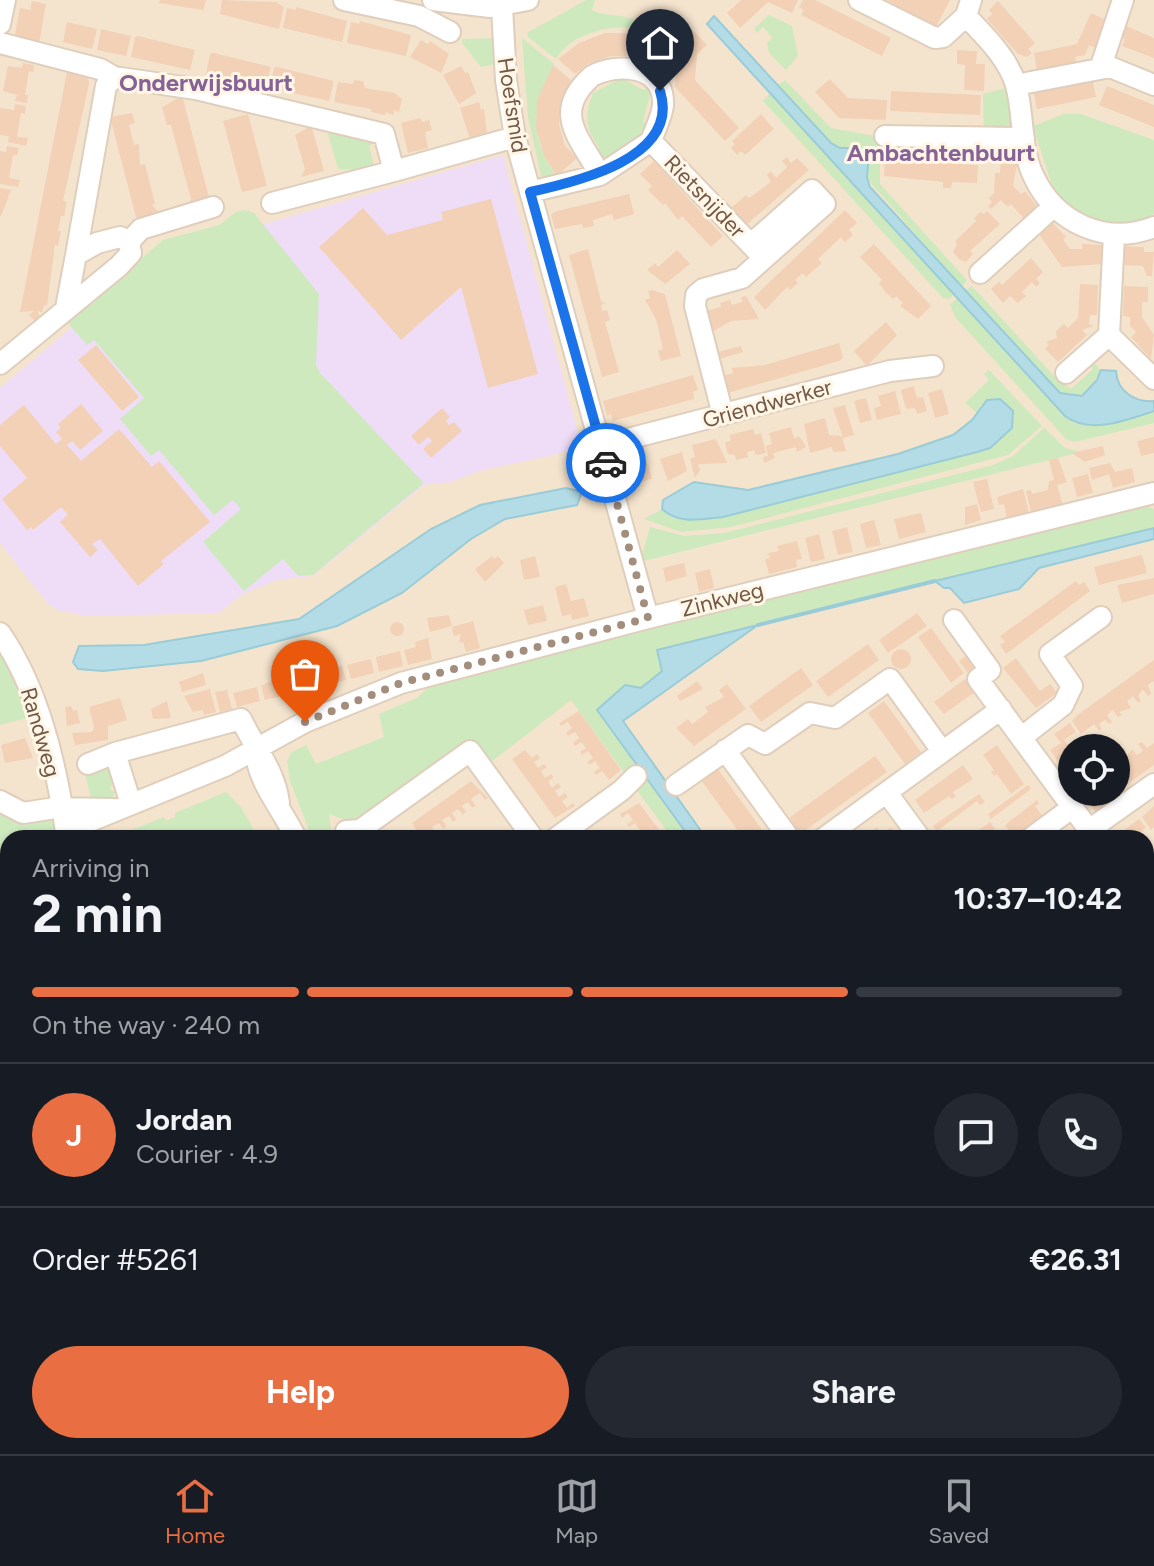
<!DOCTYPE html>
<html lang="en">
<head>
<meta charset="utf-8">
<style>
	:root { --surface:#171b24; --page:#242831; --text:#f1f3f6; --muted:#9ea1a6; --line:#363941; --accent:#e96e42 }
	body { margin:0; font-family:Figtree,sans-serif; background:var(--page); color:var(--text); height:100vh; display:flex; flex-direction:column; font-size:30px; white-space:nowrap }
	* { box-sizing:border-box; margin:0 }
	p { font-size:26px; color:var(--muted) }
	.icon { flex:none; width:44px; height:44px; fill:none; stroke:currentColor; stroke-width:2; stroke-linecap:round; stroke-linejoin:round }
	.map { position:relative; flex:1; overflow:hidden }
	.sheet { position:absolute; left:0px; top:830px; width:1154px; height:624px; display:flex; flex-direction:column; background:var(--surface); border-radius:24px 24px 0 0; box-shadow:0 2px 6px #0004 }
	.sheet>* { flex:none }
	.controls { position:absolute; left:1058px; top:734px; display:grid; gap:16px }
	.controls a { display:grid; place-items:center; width:72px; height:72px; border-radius:50%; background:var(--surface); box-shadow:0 2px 6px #0004; font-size:40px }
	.pin { position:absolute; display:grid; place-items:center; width:68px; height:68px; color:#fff; margin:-82px -34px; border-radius:50% 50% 50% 0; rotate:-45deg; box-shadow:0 0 8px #0007 }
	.pin .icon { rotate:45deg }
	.courier { position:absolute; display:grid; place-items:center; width:80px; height:80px; margin:-40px; border:6px solid #1a73e8; border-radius:50%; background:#fff; color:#222; box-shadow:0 2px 10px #0007 }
	.head em { font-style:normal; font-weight:700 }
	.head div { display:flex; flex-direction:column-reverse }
	.head { display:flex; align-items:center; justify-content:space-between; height:136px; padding:0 32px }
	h1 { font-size:52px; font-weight:700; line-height:60px }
	.bar { display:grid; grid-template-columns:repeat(4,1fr); gap:12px 8px; align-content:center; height:96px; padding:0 32px }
	.bar i { height:10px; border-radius:6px; background:var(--line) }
	.bar .active { background:var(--accent) }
	.bar p { grid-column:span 4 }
	.line { display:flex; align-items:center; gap:20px; padding:0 32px; border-top:2px solid var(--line) }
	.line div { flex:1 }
	.round { display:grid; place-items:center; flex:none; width:84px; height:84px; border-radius:42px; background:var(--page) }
	.button { display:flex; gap:16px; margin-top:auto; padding:16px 32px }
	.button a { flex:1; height:92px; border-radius:48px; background:var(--accent); color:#fff; font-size:32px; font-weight:700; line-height:92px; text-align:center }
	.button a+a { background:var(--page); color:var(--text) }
	.dock { display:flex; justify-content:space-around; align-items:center; height:112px; border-top:2px solid var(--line); background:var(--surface); font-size:22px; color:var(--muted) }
	.dock a { display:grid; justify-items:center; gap:4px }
	.dock .active { color:var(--accent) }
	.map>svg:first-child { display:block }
	.residential { fill:#f4e4ce; fill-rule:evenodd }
	.education { fill:#efddf8 }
	.green { fill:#cee9be }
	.water { fill:#b4dce6; stroke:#9accd7; stroke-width:2 }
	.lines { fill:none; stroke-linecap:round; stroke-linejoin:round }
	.stream { stroke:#9accd7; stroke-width:4 }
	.building { fill:#f2d1b7 }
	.minor-casing { stroke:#e0cebc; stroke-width:24 }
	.major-casing { stroke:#dbd4cf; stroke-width:28 }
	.minor { stroke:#fff; stroke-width:20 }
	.major { stroke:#fddb96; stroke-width:24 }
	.done { stroke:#a38e7d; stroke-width:8; stroke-dasharray:0 14.4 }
	.route { stroke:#1a73e8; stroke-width:10 }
	.labels { text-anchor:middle; stroke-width:6; stroke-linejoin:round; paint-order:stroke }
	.street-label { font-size:22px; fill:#735847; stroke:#fff6e6 }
	.neighbourhood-label { font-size:24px; font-weight:bold; fill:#876297; stroke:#fff6e6 }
</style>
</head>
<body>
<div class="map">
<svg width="1154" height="1454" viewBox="0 0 1154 1454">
	<rect width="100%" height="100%" fill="#fcf2e0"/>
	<path class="residential" d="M0,0H1154V1454H244L238,1446H1146V838L0,835ZM1072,748H1116V792H1072Z"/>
	<path class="education" d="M503,155L581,444L558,454L483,470L450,482L424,485L313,576L277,580L241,595L219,613L87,616L57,610L48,604L0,543V388L72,327L257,226Z"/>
	<path class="green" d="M586,0H595L592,10C609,18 625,12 641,24L640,29C612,24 573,32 556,59L528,37L527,33Z
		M769,15L792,26L798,56L786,70L769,53L767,43L772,37L763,27L757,33L754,29Z
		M499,38L501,63L481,67L462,43V39Z
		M522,38L554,64C534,102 527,139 557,176L545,179L541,176L528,117Z
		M621,78L644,90L653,84L643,122L653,126L649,136L606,165L595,153L599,147C585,128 584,115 593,93Z
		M785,80L831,128L880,137V184L967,280L962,287L840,148L831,143L778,85Z
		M1009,87L1023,137H984L983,94Z
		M770,93L954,294L949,299L943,298L763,101Z
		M1064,114H1081L1154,140V214L1132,226L1085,223L1054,192L1033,126Z
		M327,131L376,141L369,146L374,166L363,170L338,169Z
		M245,210L254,213L319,294L316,365L320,373L424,483L313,575L298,576L283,559L244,591L203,542L241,509L233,500L214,515L159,450L151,456L120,419L144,398L94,340L87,345L67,322L163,240L219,225L236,212Z
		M972,286L1055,377L1071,389L1093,369L1087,361L1090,359L1101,370L1089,391L1075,397L1060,393L965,290Z
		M958,298L1072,422L1098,426L1154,411V423L1075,442L1066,439L955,317L950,304Z
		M989,370L1042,426L1008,455L731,527L681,532L644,519L662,509L671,517H723L990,448C1003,436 1015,429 1013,411L981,405L977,413L965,403L989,380L984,374Z
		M1044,428L1065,448L1081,452L644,561L642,555L650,527L684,536L724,533L993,465L1013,456Z
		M1142,504L1154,509V528L657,650L662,671L641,689L597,710L690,838H672L571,700L486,766L470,743L356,824L329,814L332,838H312L290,781L287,761L292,752L306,745L316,764L384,737L379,714L417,698L432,683Z
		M0,652L18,687L27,718L0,725Z
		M110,759L115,777L110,789L115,792L112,799L92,803L84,769Z
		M226,792L240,806L259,838H111L164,817L166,821L175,817V813Z
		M0,811L52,816L55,838H8V1000L0,1015Z"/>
	<path class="water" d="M714,16L831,143L840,148H869L867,178L870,187L1060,393L1082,396L1097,380L1101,370L1116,371C1117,391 1135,403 1154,401V411C1127,420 1090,435 1065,416L707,24Z
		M1000,399L1013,411L1012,428L990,448L977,452L723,517C702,519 679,525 662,509L663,500L694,482L748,490L898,454L953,435L972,420L987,400Z
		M566,488L582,492L577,505L505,519L471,539L402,593L337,626L201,661L103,671L78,669L73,662L79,646L144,645L299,619L431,529L480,505Z
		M1154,528V539L1039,568L1019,589L964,603L950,588H944L935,581Z
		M758,625L623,721L706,838H690L597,710L625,685L641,688L662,671L657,650Z"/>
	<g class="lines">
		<path class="stream" d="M758,625L935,581"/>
	</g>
	<path class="building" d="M160,0H206L203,10L159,3Z
		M222,0L276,2L284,7L279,29L220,14Z
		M741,0H798L792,13L768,2L740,28L727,13Z
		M803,0H815L891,38L882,56L801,15L804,10L799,7Z
		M887,0H950L936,27Z
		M32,1L46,4L39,44L15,35L20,8L30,10Z
		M998,1L1035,43L1028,49L1032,53L1027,57L1018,54L987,19L992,14L989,10Z
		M296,7L347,21L342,42L283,28L287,8L296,10Z
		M1091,13L1108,21L1096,48L1089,45L1085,55L1075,57L1076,64L1037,71L1034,53L1077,44Z
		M360,21L411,35L406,56L347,43L351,22L359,24Z
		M67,22L97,29L92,49L63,42Z
		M1124,25L1154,38V58L1122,46L1125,39L1120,37Z
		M101,29L131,36L126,56L97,50Z
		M693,30L707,45L697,54L695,80L739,128L725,141L675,87L678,45Z
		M605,33H635L654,38L644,62L633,59V56H611L588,64L575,74L558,59L579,43Z
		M138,36L195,50L190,70L131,57L135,37Z
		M421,40L428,44L430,41L449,54L441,73L410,57Z
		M957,50L977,51L976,64H985L984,91L964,90L965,65L957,64Z
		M214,53L271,67L265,87L206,74L210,54Z
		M23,63L34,65L33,72L29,71L25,95H28L27,103L15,101L17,95L3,91L8,66L22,68Z
		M553,65L571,80L561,101L559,124L565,146L577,158L557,176L544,156L536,129L537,100Z
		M461,66L465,73L468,72L476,93L459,104L443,75Z
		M277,67L334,81L329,101L270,88L274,68Z
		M67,72L88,75L89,84L63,201L67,202L64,216H61L58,231H61L58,246L55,245L54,253L47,305H44L42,312L37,311L41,318L36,322L29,315L34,311L20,312Z
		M1092,77L1096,97L1037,109L1033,89Z
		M830,79L848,98L887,100L886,120L839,118L815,92Z
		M354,80L363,81L365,88L395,93L402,99L399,112L394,110L393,115L386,112L385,115L371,112V109L334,102L338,82L353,84Z
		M1107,86L1154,105V127L1099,105Z
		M891,91L981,95L980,115L890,111Z
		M180,97L183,99L210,201L187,205L191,199L171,125H167L162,107Z
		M479,102L481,110L484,109L487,133L470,139L460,108Z
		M15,104L26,106L25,114L21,113L17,137L28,138L26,146L8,142L9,136L0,135V108L14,110Z
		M132,113L135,123L129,125L134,145L139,144L140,165L145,164L155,204L152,205L160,214L137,221L110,117Z
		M248,114L267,186L242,192L223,121Z
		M761,114L774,129L745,155L741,151L737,155L731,148L735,144L732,141Z
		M420,118L423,122L429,120L432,130L425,132L428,148L408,153L401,123Z
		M309,127L312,128L324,171L301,177L305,169L295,135Z
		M7,146L19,148L17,155H13L9,178L20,180L18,187L0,184V151L6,152Z
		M1012,150L1019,151V154L1013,186L1021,194L1025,191L1040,210L1024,219L1011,204L1008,207L1001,200L991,209L988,206L992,202L989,198L994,193L995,173H1000L1001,153L1012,154Z
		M885,156H900V161L978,165L977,183L952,182L951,188H943V182L884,176Z
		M787,157L791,163L797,158L809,170L745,226L730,209L746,195L749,198L771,182L767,175L771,171L776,178L787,167L782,161Z
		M654,161L723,236L711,247L682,216L678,220L665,203L663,205L648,190L652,186L640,174Z
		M0,188L11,190L1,216H0Z
		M629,194L634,214L614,220L612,214L593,220L594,226L583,228L582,224L555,229L551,214L557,211Z
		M491,199L538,374L488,388L461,287L401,340L319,247L363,208L387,235L443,220L441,212Z
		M845,210L857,223L849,230L853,235L845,242L841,237L818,259L822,263L806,277L803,273L795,280L798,283L790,290L787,287L765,310L754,297Z
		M987,211L1000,224L970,251L973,254L966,262L960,260L953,252L957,244L955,241L976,221L974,218L980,212L984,214Z
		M1052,222L1066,237L1063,240L1070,249H1082V244L1103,245L1102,264L1062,267L1039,234Z
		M874,244L931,306L918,319L900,306L903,303L896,296L893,299L885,292L879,283L882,280L860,257Z
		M1120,246L1144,247V252H1154L1152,276H1147L1143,266L1123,265Z
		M588,249L601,301L606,304L601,305L602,311L607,310L610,320L605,322L619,372L602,377L569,255Z
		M677,250L690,264L665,284L647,270L655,263L658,267Z
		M1031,258L1043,272L1036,279L1040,283L1036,287L1032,282L1022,292L1026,296L1018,303L1010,296L1003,303L991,289L999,282L1002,285Z
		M1080,284L1098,285L1097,315H1090L1089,324L1094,326L1082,330L1087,335L1058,362L1045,349L1049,345L1046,342L1057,338L1056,331L1064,324L1068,328L1078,318Z
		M1124,286L1148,287V302H1142V317L1154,335L1151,359L1131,337L1136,332L1130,326V317L1123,316Z
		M652,290L665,294L681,356L661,361L658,351L663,349L656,319L645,300L650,298L648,291Z
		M746,296L759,319L731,321L712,332L706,311L721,307L720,303L726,301L730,300L732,305L742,302L741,297Z
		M886,322L897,335L867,366L854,351Z
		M839,343L843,358L839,361L728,393L723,387L719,373L723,376L733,373L732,368L765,365Z
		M96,345L139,397L122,411L78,360Z
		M741,346L743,352L719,359L717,352Z
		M693,375L698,390L693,392L694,399L613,421L611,414L607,416L603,401Z
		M914,386L917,398L923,397L927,411L917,414L915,408L906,409L901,390Z
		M942,389L949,414L935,418L928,393Z
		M895,391L901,414L877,420L874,408L881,406L878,396Z
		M866,398L872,420L860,423L854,401Z
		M81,404L103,431L80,450L72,441L67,445L81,461L119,429L152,467L159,461L210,522L161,561L164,564L138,586L100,539L92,544L98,550L90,557L60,522L68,515L61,507L33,530L31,527L27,530L2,499L27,478L0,446V425L24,405L56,444L62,439L56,432L61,428L58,424Z
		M845,405L854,435L843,438L833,408Z
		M442,408L450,417L446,421L449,425L454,422L462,431L431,458L423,449L432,441L428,437L419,445L411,436Z
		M825,418L829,435L842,436L846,451L833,452L832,447L810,453L804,424Z
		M791,427L794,438L800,437L806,447L797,452L796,447L773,453L775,458L764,463L763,457L768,456L766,446L772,444L769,433Z
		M753,429L755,435L761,433L766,453L756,455L754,450L747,452L748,457L736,460L735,455L728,454L725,442L731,441L729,435Z
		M1154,437V453L1141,456L1137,441Z
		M716,439L727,463L698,464L700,470L695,478L690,459L695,457L692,445Z
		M1103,446L1105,455L1085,462L1072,453Z
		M682,452L687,471L668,481L660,459Z
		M1058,458L1067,482L1057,485L1063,505L1031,512L1026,491L1031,490L1032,494L1048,490L1049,481L1054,480L1049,460Z
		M648,463L652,479L631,484L627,469Z
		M1110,463L1115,472L1132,468L1135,482L1113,488L1109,474L1092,480L1089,468Z
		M1088,474L1093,493L1077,497L1072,478Z
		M987,479L994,509L981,512L973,482Z
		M1023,489L1029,513L1007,518L1004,504L999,505L997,497Z
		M977,504L981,520L965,525V507Z
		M921,513L926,532L899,539L894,519Z
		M874,520L881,545L866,548L860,524Z
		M847,527L853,552L838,555L832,531Z
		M819,534L825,559L811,562L805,538Z
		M797,541L802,559L796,560L797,567L769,574L765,559L770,558L768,553L779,551L777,546Z
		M1142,555L1147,573L1099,585L1094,567Z
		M492,556L494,559L498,556L504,563L485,582L475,569Z
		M535,556L540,577L524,580L520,560Z
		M684,563L687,576L666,582L663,568Z
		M710,569L714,588L699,592L695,573Z
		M1154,578V594L1122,603L1117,585Z
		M1076,581L1079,585L1084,582L1090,591L1006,654L1000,645L1005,642L1000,636Z
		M566,584L571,601L584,598L589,616L572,620L571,614L562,616L555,587Z
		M543,605L547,621L528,625L524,610Z
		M917,613L927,626L888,653L879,640Z
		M449,615L452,626L430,632L427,618Z
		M473,621L480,648L466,652L463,642L459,643L461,634L454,636L452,627Z
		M390 629a7 7 0 1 1 14 0a7 7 0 1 1-14 0Z
		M931,628L964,673L951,683L918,637Z
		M428,638L432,659L408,665L404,650L416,647L415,642Z
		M868,644L879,660L828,697L816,681Z
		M891 659a10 10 0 1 1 20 0a10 10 0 1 1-20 0Z
		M400,651L403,666L379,672L376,657Z
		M972,651L983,667L970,676L959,661Z
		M1016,658L1040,691L1050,684L1057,693L1036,708L1003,668Z
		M371,659L374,673L351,679L347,665Z
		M1154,660V681L1148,685L1151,694L1148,696L1143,689L1138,696L1141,701L1138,703L1133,696L1127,701L1131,708L1119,712L1122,715L1118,717L1113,710L1107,715L1112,722L1109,724L1105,720L1099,724L1102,729L1099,731L1094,724L1081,734L1072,721L1076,716Z
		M342,666L346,680L322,686L319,672Z
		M801,668L813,685L761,722L749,706Z
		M300,670L302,676L314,673L317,687L293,693L289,673Z
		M203,673L206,685L182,692L179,682Z
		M284,675L289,694L265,700L261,686Z
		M965,679L975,692L944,714L934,702Z
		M697,681L703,689L680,701L677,696Z
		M727,684L746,709L694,746L676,728L688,719L692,724L708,712L705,707L724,697L719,690Z
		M257,687L260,701L237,707L233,693Z
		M210,689L216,712L204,715L203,710L193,712L184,696Z
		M227,690L232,709L220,712L215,692Z
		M120,698L127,720L108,726V740L75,745L72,733L92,732L94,727L89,707Z
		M167,701L171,718L153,719L151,709Z
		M884,701L921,752L905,764L868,713Z
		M71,706L73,711L77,710L80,723L67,726L65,707Z
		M579,711L621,770L609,780L602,771L596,775L594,772L600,768L595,761L589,765L587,762L593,758L588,751L582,755L580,752L586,748L581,742L575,746L573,743L579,738L575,732L568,736L566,733L572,728L568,722L561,726L559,723Z
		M1070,723L1076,732L1064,740L1072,751V781L1050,750L1061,743L1054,734Z
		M25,738L33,758L5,763L1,745Z
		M1142,742L1147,748L1154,743V765L1126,785L1116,772L1122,767L1117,760L1122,756L1125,759L1132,749L1137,755L1143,751L1138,744Z
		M997,745L1024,784L1011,794L997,774L994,776L991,772L994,770L983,755Z
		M525,750L532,758L537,754L540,758L534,762L538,768L544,764L547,767L541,771L545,778L551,774L554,777L548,781L552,788L558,783L561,787L555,791L559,797L565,793L568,797L562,801L567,808L573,803L575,806L555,818L512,759Z
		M875,756L887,772L800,834L789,818Z
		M963,765L973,779L953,792L956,796L952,799L949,796L924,813L915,800Z
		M717,768L768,838H743L701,780Z
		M471,781L488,798L485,800L480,793L471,799L476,806L472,808L468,802L462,806L466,812L463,815L458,809L452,813L456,819L453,822L449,816L442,820L447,826L443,829L439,823L432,827L437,834L434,836L429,830L423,834L425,838H421L412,823Z
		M1028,785L1031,789L991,819L988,814Z
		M1080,792H1112L1115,795L1107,801L1110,804L1098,814Z
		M979,794L985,802L980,805L977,801L937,831L933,826Z
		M1037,800L1039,804L1035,806L1044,818L1014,838L1005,825Z
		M639,803L660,831L665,838H646L642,833L636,837L634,834L640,830L635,823L629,827L627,824L633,820L628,813L622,818L620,814Z
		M1154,806V827L1151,830L1142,817Z
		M1139,819L1146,828L1137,834L1140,838H1122L1119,834Z
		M990,822L999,835L968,838L980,829Z
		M877,827L882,834L891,827L899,838H861Z
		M1154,849L1153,855L1154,894L1146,883V855Z
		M1146,967L1154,978V997L1149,1000L1146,995Z
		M1146,1268L1154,1279V1312L1146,1318Z
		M1154,1351V1387L1151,1389L1146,1383V1356Z
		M309,1446H331L336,1454H308L312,1451Z
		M760,1446H785L790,1452L769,1454Z
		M902,1446H923L927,1452L891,1454Z
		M972,1446H1035L1040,1452L1030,1454L1025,1446L1019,1450L1022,1454H1016L1012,1448L1008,1454L1000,1451L971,1454Z"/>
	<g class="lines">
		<defs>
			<path id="minor" d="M344,0L419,16L450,32
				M433,0L490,7L528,0
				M859,0L935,38L943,37L966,16
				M971,0L966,16C985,36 1008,58 1016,85C1024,114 1020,147 1033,175C1055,223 1105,246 1154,227
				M502,7L506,80L515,137L648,618
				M0,24L5,0
				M0,43L100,69L114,77L196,89L384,134L394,171L515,137
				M1100,69L1123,0
				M1016,85L1110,67L1154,85
				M885,136L1024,138
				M600,175C581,139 550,113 592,76C618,62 665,65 663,105C662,117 655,129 651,141
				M530,192L600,175L651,141L760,254
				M272,203L394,171
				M1114,235L1109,335L1154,379
				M129,242L141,229L213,207
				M76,255L106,86L114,77
				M980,273L1054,206
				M66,308L76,255L97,243L120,237L129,242
				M0,364L119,266L131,253L129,242
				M1066,373L1109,335
				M723,415L695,306L696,295L703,289L742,278L825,204L812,190L751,244
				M601,446L890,371L933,366
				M954,620L990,670L978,679L1095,838
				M0,633C40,691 57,768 67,838
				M1022,737L1063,705L1072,686L1050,654L1101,617
				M255,750C258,783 281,807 296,838
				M725,750L789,838
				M115,753L131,804
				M88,764L115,753L241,719C255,749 275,770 279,803
				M676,785L748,735L765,744L810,713L835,718L890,679L942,751
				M887,793L920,838
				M0,801L23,813L55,808L114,809
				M1089,830L1154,784
				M66,831L225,766L305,722L401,683L648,618L1154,493
				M346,831L360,830L470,751L533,838
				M556,838L622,790L636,776
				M824,838L1001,709
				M1031,838L1073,807
				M1146,911L1154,921
				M0,1030L8,1016
				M1146,1053L1154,1050
				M1146,1094L1154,1088
				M1146,1240L1154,1251
				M1146,1338L1154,1332
				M363,1446L369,1454
				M647,1446L655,1454
				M954,1446L960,1454
				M1054,1446L1072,1450L1078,1446
				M850,1452L859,1446
				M499,1454L510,1446
				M556,1454L568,1446"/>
			<path id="major" d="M0,1218L8,1230
				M175,1446L180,1454"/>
		</defs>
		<use href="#minor" class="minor-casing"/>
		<use href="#major" class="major-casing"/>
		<use href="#minor" class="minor"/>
		<use href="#major" class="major"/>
	</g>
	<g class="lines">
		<path class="done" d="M305,722L401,683L648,618L606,463"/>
		<path class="route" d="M606,463L530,192C576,182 681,158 660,91"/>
	</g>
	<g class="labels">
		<g class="street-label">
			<text transform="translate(513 105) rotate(81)" y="8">Hoefsmid</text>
			<text transform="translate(705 196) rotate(46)" y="8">Rietsnijder</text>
			<text transform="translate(767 403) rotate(-15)" y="8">Griendwerker</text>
			<text transform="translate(722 599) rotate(-14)" y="8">Zinkweg</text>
			<text transform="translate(41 732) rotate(74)" y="8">Randweg</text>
		</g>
		<g class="neighbourhood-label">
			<text x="206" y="91">Onderwijsbuurt</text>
			<text x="941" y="161">Ambachtenbuurt</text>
		</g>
	</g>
</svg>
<div class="controls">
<a><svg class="icon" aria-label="locate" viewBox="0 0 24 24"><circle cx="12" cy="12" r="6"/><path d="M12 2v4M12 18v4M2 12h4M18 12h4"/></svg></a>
</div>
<div class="pin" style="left:305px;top:722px;background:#ea580c"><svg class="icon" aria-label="bag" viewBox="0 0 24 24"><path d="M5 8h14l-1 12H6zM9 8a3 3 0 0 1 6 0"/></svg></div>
<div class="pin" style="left:660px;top:91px;background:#1f2937"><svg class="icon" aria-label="home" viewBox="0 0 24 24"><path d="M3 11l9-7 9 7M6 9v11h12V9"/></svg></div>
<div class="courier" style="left:606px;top:463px"><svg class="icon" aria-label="car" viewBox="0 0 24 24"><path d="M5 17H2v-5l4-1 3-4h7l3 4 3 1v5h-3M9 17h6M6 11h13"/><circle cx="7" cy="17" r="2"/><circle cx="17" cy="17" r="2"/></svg></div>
<section class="sheet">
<div class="head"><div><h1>2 min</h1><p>Arriving in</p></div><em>10:37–10:42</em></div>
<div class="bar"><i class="active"></i><i class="active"></i><i class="active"></i><i></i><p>On the way · 240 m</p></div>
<div class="line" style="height:144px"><b class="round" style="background:var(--accent);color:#fff">J</b><div><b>Jordan</b><p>Courier · 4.9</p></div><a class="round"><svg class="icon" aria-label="chat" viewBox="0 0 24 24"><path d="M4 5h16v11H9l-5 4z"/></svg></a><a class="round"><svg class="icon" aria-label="phone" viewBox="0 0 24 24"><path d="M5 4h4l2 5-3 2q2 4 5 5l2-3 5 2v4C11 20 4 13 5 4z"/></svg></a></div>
<div class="line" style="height:104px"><div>Order #5261</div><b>€26.31</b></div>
<div class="button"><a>Help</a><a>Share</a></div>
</section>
</div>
<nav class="dock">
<a class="active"><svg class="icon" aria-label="home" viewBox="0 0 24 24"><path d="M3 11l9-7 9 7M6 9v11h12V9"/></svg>Home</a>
<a><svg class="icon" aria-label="map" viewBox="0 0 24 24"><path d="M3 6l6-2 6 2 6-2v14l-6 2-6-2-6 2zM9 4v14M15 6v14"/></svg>Map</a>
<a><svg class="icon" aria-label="saved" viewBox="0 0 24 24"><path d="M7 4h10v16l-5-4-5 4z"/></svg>Saved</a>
</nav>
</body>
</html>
